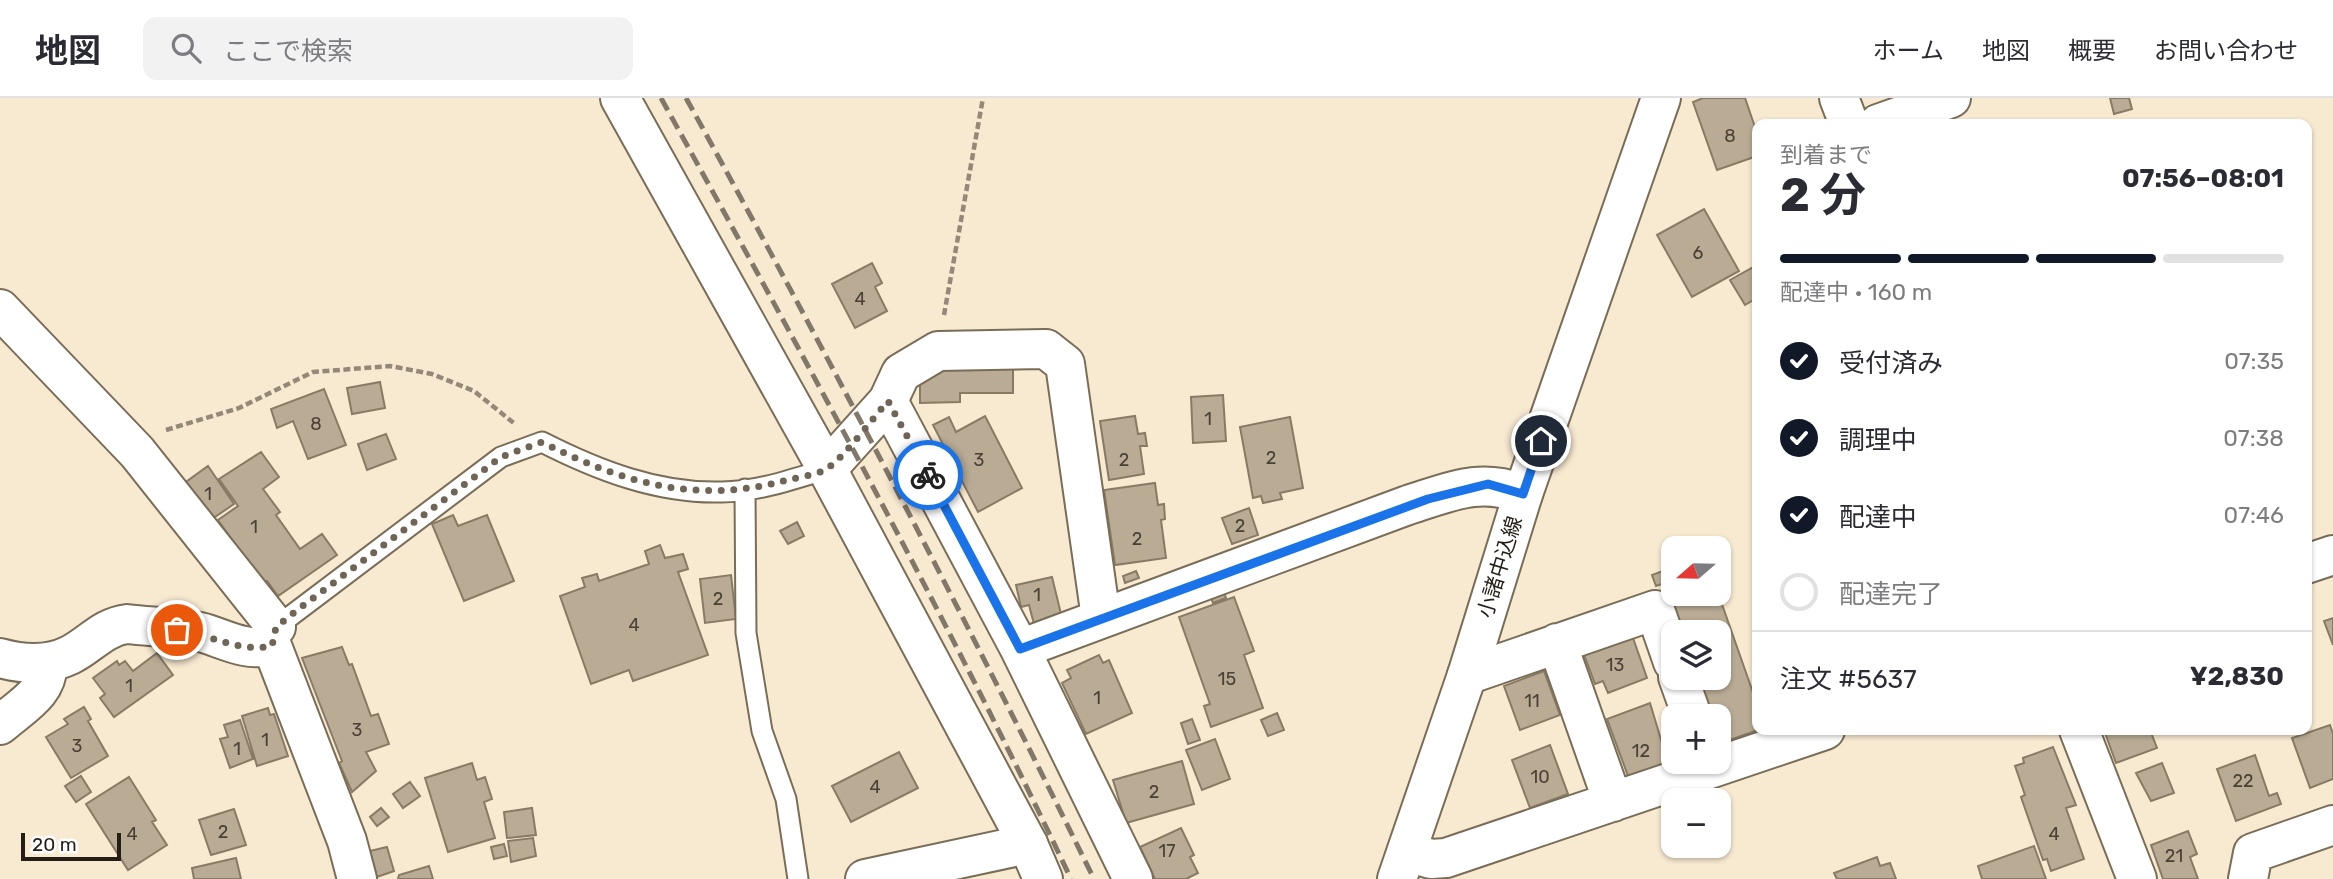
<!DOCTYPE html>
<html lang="ja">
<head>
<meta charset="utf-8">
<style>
	:root { --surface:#fff; --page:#f2f2f3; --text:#2b2b33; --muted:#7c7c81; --line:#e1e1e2; --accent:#111827 }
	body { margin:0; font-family:Rubik,"Noto Sans JP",sans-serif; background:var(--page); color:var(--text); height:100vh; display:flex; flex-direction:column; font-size:26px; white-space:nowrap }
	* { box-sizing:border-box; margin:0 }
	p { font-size:23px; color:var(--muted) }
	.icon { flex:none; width:38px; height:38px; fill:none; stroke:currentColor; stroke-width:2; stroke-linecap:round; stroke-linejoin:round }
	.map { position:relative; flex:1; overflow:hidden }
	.panel { position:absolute; left:1752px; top:21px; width:560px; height:616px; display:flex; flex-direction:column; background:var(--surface); border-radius:14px; box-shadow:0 2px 5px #0004 }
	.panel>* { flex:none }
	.needle { width:46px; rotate:250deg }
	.tools { position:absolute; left:1661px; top:438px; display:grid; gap:14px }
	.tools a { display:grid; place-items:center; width:70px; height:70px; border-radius:14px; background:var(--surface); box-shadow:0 2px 5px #0004; font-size:35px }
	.scale { position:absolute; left:21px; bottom:18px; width:100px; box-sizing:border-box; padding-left:7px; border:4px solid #241e16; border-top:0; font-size:19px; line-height:24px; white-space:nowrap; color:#241e16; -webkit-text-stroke:5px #fff; paint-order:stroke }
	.pin { position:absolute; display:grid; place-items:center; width:60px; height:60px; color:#fff; margin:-30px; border:4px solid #fff; border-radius:50%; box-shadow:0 2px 7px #0007 }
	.courier { position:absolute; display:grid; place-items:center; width:70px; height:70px; margin:-35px; border:5px solid #1a73e8; border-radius:50%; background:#fff; color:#222; box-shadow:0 2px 9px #0007 }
	.headline em { font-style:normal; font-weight:700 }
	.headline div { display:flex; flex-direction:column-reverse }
	.headline { display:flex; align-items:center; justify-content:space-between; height:119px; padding:0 28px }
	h1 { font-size:46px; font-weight:700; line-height:52px }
	.bar { display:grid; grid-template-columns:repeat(4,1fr); gap:10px 7px; align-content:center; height:84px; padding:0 28px }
	.bar i { height:9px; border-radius:5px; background:var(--line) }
	.bar .on { background:var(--accent) }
	.bar p { grid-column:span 4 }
	.line { display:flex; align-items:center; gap:18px; padding:0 28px; border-top:2px solid var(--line) }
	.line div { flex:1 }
	ol { padding:0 28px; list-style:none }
	li { display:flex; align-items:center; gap:21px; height:77px }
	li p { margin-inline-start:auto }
	li .icon { padding:7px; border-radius:50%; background:var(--accent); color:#fff; stroke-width:4 }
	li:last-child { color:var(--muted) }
	li i { width:38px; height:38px; border:4px solid var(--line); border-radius:50% }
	header { display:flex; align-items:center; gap:42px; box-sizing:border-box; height:98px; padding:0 35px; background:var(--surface); border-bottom:2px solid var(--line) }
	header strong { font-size:33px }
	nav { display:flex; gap:38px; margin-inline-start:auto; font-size:24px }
	.search { width:490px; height:63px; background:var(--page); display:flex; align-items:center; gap:18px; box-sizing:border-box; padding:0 24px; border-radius:14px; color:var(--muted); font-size:26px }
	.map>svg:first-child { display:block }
	.building { fill:#b9ab94; stroke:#887b65; stroke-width:2 }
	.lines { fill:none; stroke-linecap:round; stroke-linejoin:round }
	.service-casing { stroke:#7a6d58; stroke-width:23 }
	.minor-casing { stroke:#7a6d58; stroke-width:42 }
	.tertiary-casing { stroke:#7a6d58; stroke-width:42 }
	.secondary-casing { stroke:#7a6d58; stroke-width:42 }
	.path { stroke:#948979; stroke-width:4.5; stroke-dasharray:7 3.5; stroke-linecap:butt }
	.service { stroke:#fff; stroke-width:19 }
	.minor { stroke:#fff; stroke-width:38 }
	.tertiary { stroke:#fff; stroke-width:38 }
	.secondary { stroke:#fff; stroke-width:38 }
	.rail { stroke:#827869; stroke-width:5; stroke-dasharray:14 7; stroke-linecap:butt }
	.done { stroke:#6e6557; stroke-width:7; stroke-dasharray:0 12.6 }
	.route { stroke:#1a73e8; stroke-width:9 }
	.labels { text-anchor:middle; stroke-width:7; stroke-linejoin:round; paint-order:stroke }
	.number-label { font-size:18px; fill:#494136 }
	.street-label { font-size:21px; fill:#241e16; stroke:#fff }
</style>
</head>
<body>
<header>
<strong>地図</strong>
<div class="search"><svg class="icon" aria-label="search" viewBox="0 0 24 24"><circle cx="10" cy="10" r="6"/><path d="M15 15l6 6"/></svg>ここで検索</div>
<nav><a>ホーム</a><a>地図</a><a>概要</a><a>お問い合わせ</a></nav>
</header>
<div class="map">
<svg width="2333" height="781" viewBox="0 0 2333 781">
	<rect width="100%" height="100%" fill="#f8e9d1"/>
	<path class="building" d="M1703,0H1745L1756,32H1753L1757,58L1717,72L1693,4Z
		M2110,0H2129L2132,11L2114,16Z
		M1704,111L1739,173L1692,199L1657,137Z
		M872,165L882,185L875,189L887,213L855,230L832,186Z
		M1757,167V200L1745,207L1730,182Z
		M1013,262V295H960V304L920,305V283L948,263Z
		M380,284L385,310L352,316L347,290Z
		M324,291L346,347L308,361L293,323L277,330L271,311Z
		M1223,297L1226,343L1193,345L1191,299Z
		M985,318L1022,390L978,414L933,327L949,319L956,334Z
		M1135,318L1138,336L1145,335L1147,348H1140L1144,376L1109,382L1100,323Z
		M1290,319L1303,390L1280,395L1282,401L1263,405L1261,398L1253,400L1240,329Z
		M386,336L396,361L367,372L358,346Z
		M261,354L279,379L263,391L280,414L276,417L300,451L322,436L337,457L278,498L267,483L263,486L218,422L238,408L219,381Z
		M208,368L234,406L209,423L183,386Z
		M1155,385L1158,407L1164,406L1165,421L1161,422L1166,460L1115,467L1104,392Z
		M1249,410L1258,437L1232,446L1222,420Z
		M453,417L458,428L487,417L514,483L464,503L432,426Z
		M797,424L804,438L788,446L780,433Z
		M660,447L665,460L683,456L688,471L678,474L708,557L633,583L629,572L591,586L560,498L585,489L582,480L597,476L599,483L649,466L645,453Z
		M1673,469V482L1656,488L1652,477Z
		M1136,473L1139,480L1125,485L1123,478Z
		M731,477L736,521L705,525L700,481Z
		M1052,479L1062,520L1034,526L1029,507L1021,509L1016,487Z
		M1223,492L1226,500L1213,505L1210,497Z
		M1684,495H1718L1757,606L1758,632L1718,646V618H1706L1693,579H1718V534H1676L1665,502Z
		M1234,499L1254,553L1244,557L1263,610L1211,629L1204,608L1210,606L1179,519Z
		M2333,520V547L2324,523Z
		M1632,537L1647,580L1608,595L1603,583L1595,586L1583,554Z
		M342,549L349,567L352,566L371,618L378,616L389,646L366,654L376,673L352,694L339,665L342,663L302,560Z
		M157,555L173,577L114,619L100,600L105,596L93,580L117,563L119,567L125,563L133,573Z
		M1099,557L1103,565L1109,562L1132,615L1086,636L1062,585L1071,580L1067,572Z
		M1544,573L1560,617L1520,632L1504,588Z
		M1650,605L1668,665L1628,678L1607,621Z
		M84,609L91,621L88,623L108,658L71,680L46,639L68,626L64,621Z
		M268,610L270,617L274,616L288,658L257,668L242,618Z
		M1277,615L1284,632L1268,638L1261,622Z
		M1192,621L1200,642L1188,646L1181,625Z
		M240,622L253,661L230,670L220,641L228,639L224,627Z
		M2330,627L2333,636V681L2310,690L2292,640Z
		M2104,632H2150L2157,650L2116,665Z
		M1215,641L1230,681L1202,692L1186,652Z
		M1550,647L1568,696L1530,710L1512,662Z
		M2053,649L2076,707L2066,710L2084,761L2051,773L2047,761L2043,762L2021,699L2025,697L2015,668L2024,665L2023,660Z
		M899,654L918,690L851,724L832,688Z
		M2255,657L2269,698L2277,695L2281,706L2236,723L2217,671Z
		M1182,663L1194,706L1126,725L1113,682Z
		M472,665L477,682L485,679L492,701L484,704L495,740L448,754L425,680Z
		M2162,665L2174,695L2151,703L2136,675Z
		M81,678L91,694L76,704L65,688Z
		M129,679L156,722L152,724L167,747L128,772L86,706Z
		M410,684L420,698L403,710L393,696Z
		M381,710L389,719L377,728L370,719Z
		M532,710L536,737L507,740L504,714Z
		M234,711L246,747L211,757L199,722Z
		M1181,730L1194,757L1190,759L1198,775L1186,781H1155L1140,749Z
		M2188,733L2197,756L2190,759L2198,781H2163L2151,747Z
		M533,740L536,758L511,764L508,743Z
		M504,746L507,758L494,761L491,749Z
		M2034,748L2046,781H1982L1978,768Z
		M387,749L394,773L377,779L370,753Z
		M1877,759L1880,768L1890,765L1896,781H1837L1834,775Z
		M236,760L241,781H194L192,770Z
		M429,768L433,781H398L399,777Z"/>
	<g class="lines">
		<defs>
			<path id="service" d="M745,391L746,535L762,633L786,701L798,781
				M274,535L276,529L501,359L542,344C597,372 658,396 722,394C757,394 793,381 827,371"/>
			<path id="minor" d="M1839,0L1849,26
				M1878,26L1951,0
				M0,211L137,354L276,529
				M888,303L901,275L938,253L1046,251L1065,266L1101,520
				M827,371L888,303L1020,551L1408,407C1450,394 1479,379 1523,396
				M2306,466L2333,457
				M1557,545L1613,704
				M1020,551L1133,781
				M0,560C22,566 48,568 70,557C90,547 103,529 127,526C152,529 180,529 204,535C229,543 245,553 272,548L347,743L357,781
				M1467,577L1655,512L1673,564
				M1678,579L1692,618
				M0,627C20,609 50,594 47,565
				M2079,632L2137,781
				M1407,754L1431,761L1446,760L1825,632
				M865,781L1028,746
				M2248,781L2253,755L2333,727"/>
			<path id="tertiary" d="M620,0L827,371L1028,746L1043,781"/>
			<path id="secondary" d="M1397,781L1467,577L1523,396L1661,0"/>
		</defs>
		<use href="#service" class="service-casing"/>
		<use href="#minor" class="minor-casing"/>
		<use href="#tertiary" class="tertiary-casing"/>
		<use href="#secondary" class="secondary-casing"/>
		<path class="path" d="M944,217L983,0
			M166,332L239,310L313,274L390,268L432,276L474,293L515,326"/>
		<use href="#service" class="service"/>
		<use href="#minor" class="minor"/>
		<use href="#tertiary" class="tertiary"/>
		<use href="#secondary" class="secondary"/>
		<path class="rail" d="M661,0C803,257 945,515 1071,781
			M686,0C828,257 964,517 1094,781"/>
	</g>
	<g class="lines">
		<path class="done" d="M177,532C210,536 239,555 272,548L276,529L296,513L501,359L542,344C622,385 698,407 787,382C799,379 818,377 828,370C846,357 872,321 888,303L928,377"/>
		<path class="route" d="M928,377L1020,551L1428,401L1488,386L1523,396L1541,343"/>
	</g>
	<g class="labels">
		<g class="number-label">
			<text x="1730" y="44">8</text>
			<text x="1698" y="161">6</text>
			<text x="860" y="207">4</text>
			<text x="1208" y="327">1</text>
			<text x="316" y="332">8</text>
			<text x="1271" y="366">2</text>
			<text x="979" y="368">3</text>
			<text x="1124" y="368">2</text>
			<text x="208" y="402">1</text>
			<text x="1240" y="434">2</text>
			<text x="254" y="435">1</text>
			<text x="1137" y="447">2</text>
			<text x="1037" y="503">1</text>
			<text x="718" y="507">2</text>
			<text x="634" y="533">4</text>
			<text x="1615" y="573">13</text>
			<text x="1227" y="587">15</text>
			<text x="129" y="594">1</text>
			<text x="1097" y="606">1</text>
			<text x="1532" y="609">11</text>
			<text x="357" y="638">3</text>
			<text x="265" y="648">1</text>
			<text x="77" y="654">3</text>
			<text x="237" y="657">1</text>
			<text x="1641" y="659">12</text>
			<text x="1540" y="685">10</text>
			<text x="2243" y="689">22</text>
			<text x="875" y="695">4</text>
			<text x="1154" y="700">2</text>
			<text x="223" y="740">2</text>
			<text x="132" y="742">4</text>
			<text x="2054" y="742">4</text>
			<text x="1167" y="759">17</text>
			<text x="2174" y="764">21</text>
		</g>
		<g class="street-label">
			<text transform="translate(1500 469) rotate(-73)" y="7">小諸中込線</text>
		</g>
	</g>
</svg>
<div class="tools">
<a><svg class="needle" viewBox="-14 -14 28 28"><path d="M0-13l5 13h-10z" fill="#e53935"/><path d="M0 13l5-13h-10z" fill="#7c7c81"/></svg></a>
<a><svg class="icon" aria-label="layers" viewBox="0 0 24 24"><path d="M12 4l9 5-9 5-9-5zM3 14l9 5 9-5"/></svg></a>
<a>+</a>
<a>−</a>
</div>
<div class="scale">20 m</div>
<div class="pin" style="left:177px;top:532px;background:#ea580c"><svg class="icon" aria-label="bag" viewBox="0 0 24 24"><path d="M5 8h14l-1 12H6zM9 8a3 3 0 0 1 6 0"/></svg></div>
<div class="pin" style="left:1541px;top:343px;background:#1f2937"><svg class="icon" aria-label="home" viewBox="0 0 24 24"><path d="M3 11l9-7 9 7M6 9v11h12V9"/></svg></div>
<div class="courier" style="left:928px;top:377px"><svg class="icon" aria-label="bike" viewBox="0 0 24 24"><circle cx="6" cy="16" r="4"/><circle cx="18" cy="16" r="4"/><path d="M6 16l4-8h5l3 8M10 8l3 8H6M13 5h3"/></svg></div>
<section class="panel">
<div class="headline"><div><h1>2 分</h1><p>到着まで</p></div><em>07:56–08:01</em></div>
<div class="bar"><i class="on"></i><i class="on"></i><i class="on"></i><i></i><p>配達中 · 160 m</p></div>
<ol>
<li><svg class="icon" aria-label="check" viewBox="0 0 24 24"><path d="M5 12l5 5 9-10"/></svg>受付済み<p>07:35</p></li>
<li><svg class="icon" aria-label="check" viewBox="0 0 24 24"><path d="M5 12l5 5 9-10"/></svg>調理中<p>07:38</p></li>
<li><svg class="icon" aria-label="check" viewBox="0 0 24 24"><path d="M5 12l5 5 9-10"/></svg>配達中<p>07:46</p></li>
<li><i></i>配達完了</li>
</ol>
<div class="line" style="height:91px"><div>注文 #5637</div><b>¥2,830</b></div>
</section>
</div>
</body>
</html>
